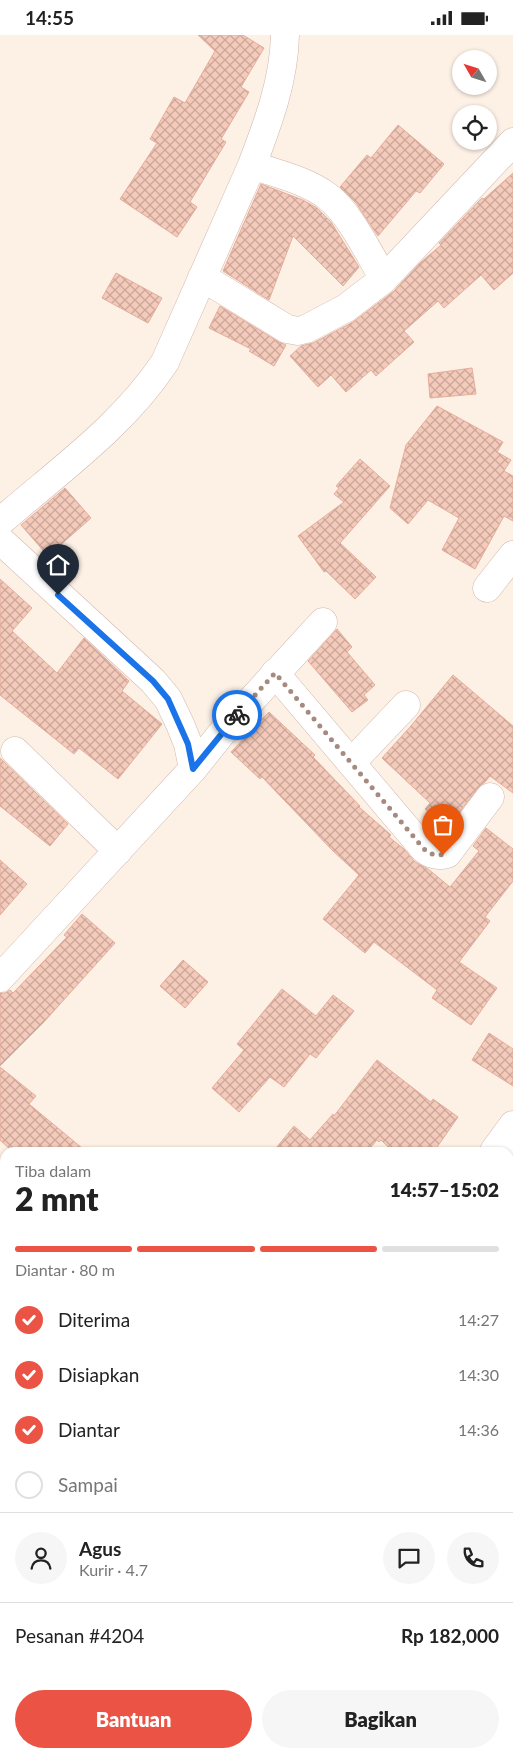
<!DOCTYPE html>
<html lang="id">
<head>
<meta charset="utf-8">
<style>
	:root { --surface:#fff; --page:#f6f6f6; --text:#222; --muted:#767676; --line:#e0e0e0; --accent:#eb5345 }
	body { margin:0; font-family:Lato,sans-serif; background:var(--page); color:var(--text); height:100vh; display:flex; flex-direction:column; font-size:19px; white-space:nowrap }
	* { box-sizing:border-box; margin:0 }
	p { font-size:16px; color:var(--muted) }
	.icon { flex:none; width:28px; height:28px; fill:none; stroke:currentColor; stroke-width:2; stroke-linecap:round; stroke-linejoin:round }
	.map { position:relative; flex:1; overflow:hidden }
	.drawer { position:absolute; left:0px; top:1112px; width:514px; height:611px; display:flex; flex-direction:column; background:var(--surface); border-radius:15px 15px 0 0; box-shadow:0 1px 4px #0004 }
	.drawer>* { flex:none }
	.needle { width:32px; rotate:309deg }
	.buttons { position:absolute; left:452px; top:15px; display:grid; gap:10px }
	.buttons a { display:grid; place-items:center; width:45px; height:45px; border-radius:50%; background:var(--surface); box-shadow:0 1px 4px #0004; font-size:25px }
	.pin { position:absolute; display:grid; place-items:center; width:42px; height:42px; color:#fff; margin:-51px -21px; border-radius:50% 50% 50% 0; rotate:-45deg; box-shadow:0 0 5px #0007 }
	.pin .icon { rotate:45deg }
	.courier { position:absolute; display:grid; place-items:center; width:50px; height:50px; margin:-25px; border:4px solid #1a73e8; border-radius:50%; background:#fff; color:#222; box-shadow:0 1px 6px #0007 }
	.overview em { font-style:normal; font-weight:800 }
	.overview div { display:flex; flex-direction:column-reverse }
	.overview { display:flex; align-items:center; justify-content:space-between; height:85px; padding:0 15px }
	h1 { font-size:32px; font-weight:800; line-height:38px }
	.bar { display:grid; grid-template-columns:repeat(4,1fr); gap:8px 5px; align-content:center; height:60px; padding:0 15px }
	.bar i { height:6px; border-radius:4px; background:var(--line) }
	.bar .on { background:var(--accent) }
	.bar p { grid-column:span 4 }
	.line { display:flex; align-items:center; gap:12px; padding:0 15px; border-top:1px solid var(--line) }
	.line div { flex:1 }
	.round { display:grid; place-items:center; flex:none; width:52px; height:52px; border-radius:26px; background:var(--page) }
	ol { padding:0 15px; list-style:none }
	li { display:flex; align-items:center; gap:15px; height:55px }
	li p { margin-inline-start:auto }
	li .icon { padding:5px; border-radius:50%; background:var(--accent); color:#fff; stroke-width:4 }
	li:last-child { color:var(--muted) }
	li i { width:28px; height:28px; border:2px solid var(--line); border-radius:50% }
	.button { display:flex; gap:10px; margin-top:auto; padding:10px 15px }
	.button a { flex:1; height:58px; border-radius:30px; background:var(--accent); color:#fff; font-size:20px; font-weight:800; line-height:58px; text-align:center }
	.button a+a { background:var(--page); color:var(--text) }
	.status { display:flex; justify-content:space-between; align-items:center; height:35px; padding:0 25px; background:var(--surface); direction:ltr }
	.status svg { height:14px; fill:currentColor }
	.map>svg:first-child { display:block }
	.building { fill:url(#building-cross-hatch); stroke:#e7ad9b }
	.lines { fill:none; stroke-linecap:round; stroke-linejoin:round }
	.street-casing { stroke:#d1b8ad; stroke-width:29 }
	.street { stroke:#fff; stroke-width:28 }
	.done { stroke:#a68a80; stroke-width:5; stroke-dasharray:0 9 }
	.route { stroke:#1a73e8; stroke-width:6 }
</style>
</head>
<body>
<div class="status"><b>14:55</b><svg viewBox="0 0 49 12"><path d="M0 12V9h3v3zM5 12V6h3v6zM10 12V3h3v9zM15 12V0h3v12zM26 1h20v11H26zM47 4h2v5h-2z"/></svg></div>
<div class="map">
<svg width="513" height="1723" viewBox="0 0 513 1723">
	<defs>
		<pattern id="building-cross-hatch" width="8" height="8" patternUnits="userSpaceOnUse" patternTransform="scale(1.25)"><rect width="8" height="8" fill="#f4cabb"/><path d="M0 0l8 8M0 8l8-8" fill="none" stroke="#caa79a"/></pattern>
	</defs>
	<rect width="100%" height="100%" fill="#fdf0e5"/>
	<path class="building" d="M198,0H243L264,13L241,52L249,57L221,104L226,107L190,167L197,172L177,202L120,164L157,108L150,104L174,62L185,68L215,16Z
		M398,90L444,129L420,158L416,156L378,201L356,168L340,152L367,120L371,123Z
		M513,138V238L494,255L481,240L444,273L438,266L404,296L414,307L376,341L371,335L346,357L331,340L318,352L290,321L301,311L313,308L353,287L394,256L420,228L441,210L439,208L482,163L484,164Z
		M261,149L303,165L317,173L331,187L359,232L343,251L293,201L269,265L223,236Z
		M116,238L162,263L148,288L102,263Z
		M220,271L279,307L286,310L274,331L249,316L251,314L209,293Z
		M472,333L476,359L430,363L428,339Z
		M437,371L503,407L497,417L511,425L504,436L513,441V486L504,481L475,534L442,515L459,483L428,465L408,489L390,473L406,410Z
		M360,424L390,451L340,508L376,542L355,564L326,536L324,537L298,501L344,467L334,459L339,453L336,451Z
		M65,453L91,483L48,521L21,490Z
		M0,544L32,573L12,596L57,638L84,603L129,646L122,656L162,689L118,744L79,713L74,719L0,660Z
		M337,594L352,612L347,617L375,650L364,660L368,665L352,677L308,626Z
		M453,640L513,691V758L490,741L485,747L478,753L448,792L425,774L430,768L382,723L410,692Z
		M269,677L315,720L313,722L360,771L359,772L391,800L389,802L404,814L415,827L428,834L450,852L479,816L473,811L486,793L513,814V846L485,882L490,886L459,927L497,953L471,990L432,963L437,955L374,907L365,918L323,884L359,840L333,816L262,742L260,744L231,717Z
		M0,723L68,789L50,811L0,771Z
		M0,825L27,849L0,880Z
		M82,879L115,908L43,988L0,1031V958H5L10,955L13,958L67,902L64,900Z
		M183,925L208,947L185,973L160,951Z
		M282,954L316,981L333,960L354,976L316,1023L310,1019L284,1052L270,1042L239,1077L212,1053L244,1015L237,1009Z
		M489,998L513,1014V1051L472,1025Z
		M377,1025L431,1067L433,1064L458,1082L433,1118H394L381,1105L379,1107L377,1105L366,1118H272L294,1091L310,1105L333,1079L334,1081Z
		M0,1032L36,1061L29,1069L88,1118H14L0,1105Z"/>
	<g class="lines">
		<defs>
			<path id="street" d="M285,0C284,46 268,88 252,130C277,139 306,145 327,161C350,178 369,219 384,244
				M202,242L287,294L298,296L306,294L346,273L384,244L513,107
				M0,487C57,437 123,391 165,327L252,130
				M0,505L153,646L168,664L180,689L188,709L193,734L0,943
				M487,553L513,520
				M275,638L424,814C430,819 439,822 447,819L490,762
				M15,716L118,816
				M351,728L406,670
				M193,734L225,694L323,587
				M494,1116L513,1090
				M509,1127L513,1131
				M0,1186L5,1190
				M509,1392L513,1396
				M0,1479L5,1483
				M509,1656L513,1660
				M234,1719L239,1723"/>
		</defs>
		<use href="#street" class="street-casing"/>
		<use href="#street" class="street"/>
	</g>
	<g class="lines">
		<path class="done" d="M237,680L275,638L424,814L431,819L443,820"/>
		<path class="route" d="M58,560L153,646L168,664L188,709L193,734L237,680"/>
	</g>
</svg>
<div class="buttons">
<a><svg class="needle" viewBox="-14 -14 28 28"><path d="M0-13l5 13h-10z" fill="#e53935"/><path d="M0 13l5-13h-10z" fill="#767676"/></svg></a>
<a><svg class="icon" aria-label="locate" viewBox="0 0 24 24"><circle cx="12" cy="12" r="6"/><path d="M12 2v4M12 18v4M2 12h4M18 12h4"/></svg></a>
</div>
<div class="pin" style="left:443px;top:820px;background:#ea580c"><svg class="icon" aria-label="bag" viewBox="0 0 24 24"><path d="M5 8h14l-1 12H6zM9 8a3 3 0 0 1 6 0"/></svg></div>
<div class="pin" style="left:58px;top:560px;background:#1f2937"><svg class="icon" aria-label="home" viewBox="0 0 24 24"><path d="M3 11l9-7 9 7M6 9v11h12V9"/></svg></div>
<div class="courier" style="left:237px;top:680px"><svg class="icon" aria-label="bike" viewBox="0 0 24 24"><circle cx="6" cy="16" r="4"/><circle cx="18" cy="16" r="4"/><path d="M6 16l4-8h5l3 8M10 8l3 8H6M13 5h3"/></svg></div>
<section class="drawer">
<div class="overview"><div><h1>2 mnt</h1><p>Tiba dalam</p></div><em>14:57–15:02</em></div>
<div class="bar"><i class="on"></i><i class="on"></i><i class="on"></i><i></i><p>Diantar · 80 m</p></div>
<ol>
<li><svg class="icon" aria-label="check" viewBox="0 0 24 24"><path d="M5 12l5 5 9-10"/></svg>Diterima<p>14:27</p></li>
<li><svg class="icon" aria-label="check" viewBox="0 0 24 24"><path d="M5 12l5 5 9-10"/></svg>Disiapkan<p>14:30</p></li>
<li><svg class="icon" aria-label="check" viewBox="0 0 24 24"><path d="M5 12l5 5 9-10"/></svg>Diantar<p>14:36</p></li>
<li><i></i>Sampai</li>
</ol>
<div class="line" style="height:90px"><a class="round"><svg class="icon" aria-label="person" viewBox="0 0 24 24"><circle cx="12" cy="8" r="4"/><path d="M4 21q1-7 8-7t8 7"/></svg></a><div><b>Agus</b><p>Kurir · 4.7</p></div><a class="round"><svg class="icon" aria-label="chat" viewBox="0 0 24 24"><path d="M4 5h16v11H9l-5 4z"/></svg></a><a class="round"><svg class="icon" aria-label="phone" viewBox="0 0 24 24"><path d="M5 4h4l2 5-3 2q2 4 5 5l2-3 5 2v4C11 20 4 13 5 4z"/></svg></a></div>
<div class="line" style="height:65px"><div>Pesanan #4204</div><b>Rp 182,000</b></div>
<div class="button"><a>Bantuan</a><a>Bagikan</a></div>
</section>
</div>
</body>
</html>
